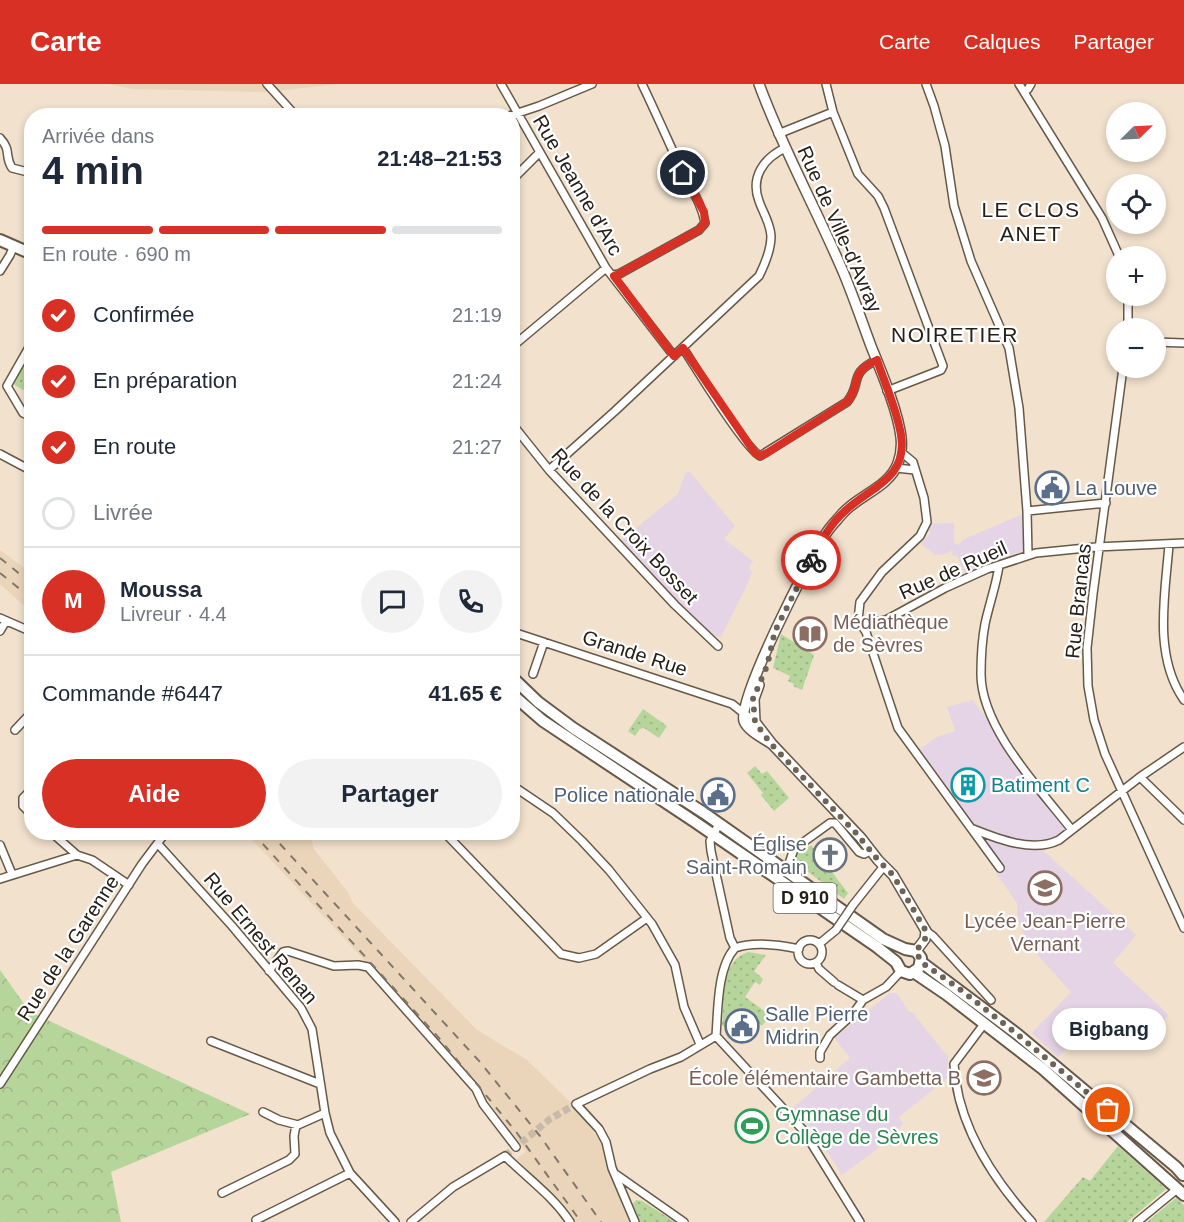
<!DOCTYPE html>
<html lang="fr">
<head>
<meta charset="utf-8">
<style>
	:root { --surface:#fff; --page:#f2f2f3; --text:#1f2937; --muted:#747a83; --line:#e0e1e3; --accent:#d93025 }
	body { margin:0; font-family:Arial,sans-serif; background:var(--page); color:var(--text); height:100vh; display:flex; flex-direction:column; font-size:22px; white-space:nowrap }
	* { box-sizing:border-box; margin:0 }
	p { font-size:20px; color:var(--muted) }
	.icon { flex:none; width:33px; height:33px; fill:none; stroke:currentColor; stroke-width:2; stroke-linecap:round; stroke-linejoin:round }
	.map { position:relative; flex:1; overflow:hidden }
	.sheet { position:absolute; left:24px; top:24px; width:496px; height:732px; display:flex; flex-direction:column; background:var(--surface); border-radius:24px; box-shadow:0 3px 9px #0003 }
	.sheet>* { flex:none }
	.needle { width:39px; rotate:66deg }
	.controls { position:absolute; left:1106px; top:18px; display:grid; gap:12px }
	.controls a { display:grid; place-items:center; width:60px; height:60px; border-radius:50%; background:var(--surface); box-shadow:0 3px 9px #0003; font-size:30px }
	.pin { position:absolute; display:grid; place-items:center; width:51px; height:51px; color:#fff; margin:-26px; border:3px solid #fff; border-radius:50%; box-shadow:0 2px 6px #0007 }
	.courier { position:absolute; display:grid; place-items:center; width:60px; height:60px; margin:-30px; border:4px solid #d93025; border-radius:50%; background:#fff; color:#222; box-shadow:0 2px 8px #0007 }
	.bubble { position:absolute; height:42px; border-radius:21px; background:var(--surface); box-shadow:0 3px 9px #0003; font-size:20px; font-weight:800; line-height:42px; text-align:center }
	.head em { font-style:normal; font-weight:800 }
	.head div { display:flex; flex-direction:column-reverse }
	.head { display:flex; align-items:center; justify-content:space-between; height:102px; padding:0 18px }
	h1 { font-size:39px; font-weight:800; line-height:45px }
	.bar { display:grid; grid-template-columns:repeat(4,1fr); gap:9px 6px; align-content:center; height:72px; padding:0 18px }
	.bar i { height:8px; border-radius:4px; background:var(--line) }
	.bar .active { background:var(--accent) }
	.bar p { grid-column:span 4 }
	.line { display:flex; align-items:center; gap:15px; padding:0 18px; border-top:2px solid var(--line) }
	.line div { flex:1 }
	.round { display:grid; place-items:center; flex:none; width:63px; height:63px; border-radius:32px; background:var(--page) }
	ol { padding:0 18px; list-style:none }
	li { display:flex; align-items:center; gap:18px; height:66px }
	li p { margin-inline-start:auto }
	li .icon { padding:6px; border-radius:50%; background:var(--accent); color:#fff; stroke-width:4 }
	li:last-child { color:var(--muted) }
	li i { width:33px; height:33px; border:3px solid var(--line); border-radius:50% }
	.action { display:flex; gap:12px; margin-top:auto; padding:12px 18px }
	.action a { flex:1; height:69px; border-radius:36px; background:var(--accent); color:#fff; font-size:24px; font-weight:800; line-height:69px; text-align:center }
	.action a+a { background:var(--page); color:var(--text) }
	header { display:flex; align-items:center; gap:36px; box-sizing:border-box; height:84px; padding:0 30px; background:var(--accent); color:#fff }
	header strong { font-size:28px }
	nav { display:flex; gap:33px; margin-inline-start:auto; font-size:21px }
	.map>svg:first-child { display:block }
	.built { fill:#ead5bb }
	.education { fill:#e5d4e5 }
	.forest { fill:url(#forest-crowns) }
	.park { fill:url(#park-dots) }
	.lines { fill:none; stroke-linecap:round; stroke-linejoin:round }
	.minor-tunnel { stroke:#c8baa9; stroke-width:7; stroke-dasharray:7 3.5; stroke-linecap:butt }
	.minor-casing { stroke:#675948; stroke-width:10 }
	.secondary-casing { stroke:#675948; stroke-width:12 }
	.primary-casing { stroke:#675948; stroke-width:14 }
	.minor { stroke:#fff; stroke-width:7 }
	.secondary { stroke:#fff; stroke-width:9 }
	.primary { stroke:#fff; stroke-width:10 }
	.rail { stroke:#82776a; stroke-width:2; stroke-dasharray:8 8; stroke-linecap:butt }
	.minor-bridge-casing { stroke:#675948; stroke-width:10; stroke-linecap:butt }
	.minor-bridge { stroke:#fff; stroke-width:7 }
	.done { stroke:#6d6457; stroke-width:6; stroke-dasharray:0 10.8 }
	.route { stroke:#d93025; stroke-width:8 }
	.labels { text-anchor:middle; stroke-width:4.5; stroke-linejoin:round; paint-order:stroke }
	.shield { fill:#fff; stroke:#67635d; stroke-width:1.5 }
	.shield-label { font-size:18px; font-weight:bold; fill:#262018 }
	.street-label { font-size:20px; fill:#262018; stroke:#fff }
	.service-label { font-size:20px; fill:#4e5e75; stroke:#fff; text-anchor:start }
	.education-label { font-size:20px; fill:#785e54; stroke:#fff; text-anchor:start }
	.culture-label { font-size:20px; fill:#0d838f; stroke:#fff; text-anchor:start }
	.worship-label { font-size:20px; fill:#5b616d; stroke:#fff; text-anchor:end }
	.leisure-label { font-size:20px; fill:#27864d; stroke:#fff; text-anchor:start }
	.neighbourhood-label { font-size:21px; letter-spacing:1.5px; fill:#262018; stroke:#fff }
</style>
</head>
<body>
<header>
<strong>Carte</strong>
<nav><a>Carte</a><a>Calques</a><a>Partager</a></nav>
</header>
<div class="map">
<svg width="1184" height="1138" viewBox="0 0 1184 1138">
	<defs>
		<pattern id="forest-crowns" width="20" height="18" patternUnits="userSpaceOnUse" patternTransform="scale(1.5)"><rect width="20" height="18" fill="#b6d59b"/><path d="M2 6a3 3 0 1 1 6 0M12 15a3 3 0 1 1 6 0" fill="none" stroke="#9cb785"/></pattern>
		<pattern id="park-dots" width="8" height="8" patternUnits="userSpaceOnUse" patternTransform="scale(1.5)"><rect width="8" height="8" fill="#b6d59b"/><path d="M2 2h.1M6 6h.1" fill="none" stroke="#9cb785" stroke-width="1.8" stroke-linecap="round"/></pattern>
	</defs>
	<rect width="100%" height="100%" fill="#f1e1cd"/>
	<path class="built" d="M109,0H338L268,8L132,5Z
		M0,466L31,489V528L0,500Z
		M246,749H310L314,765L347,807L353,819L477,946L527,976L569,1017L601,1058L607,1081L631,1138H576L571,1130L516,1075L526,1068L477,1002L368,880Z"/>
	<path class="education" d="M689,387L735,442L724,455L753,477L749,484L752,488L746,503L721,553L709,550L702,543L620,457L678,410L685,390Z
		M1023,430L1024,466L965,490L957,472L952,471L953,466L945,470L936,471L921,460L930,450L929,440L954,439V459L960,461L962,456Z
		M973,616L1014,673L1072,746L1059,756L1038,762L1136,851L1113,879L1169,931L1140,962L1103,927L1058,973L1032,949L1071,908L1027,859L1017,832V819L996,789L999,784L916,668L937,653L955,647L947,623Z
		M890,909H897L909,928H912L948,973V984L951,991L899,1033L903,1040L877,1065L842,1091L814,1048L793,1024L850,974L834,954Z"/>
	<path class="forest" d="M0,886L30,928L250,1030L111,1088L121,1138H0Z"/>
	<path class="park" d="M31,265V302L23,306L10,298Z
		M781,550L814,571L802,606L793,602L794,600L788,597L790,592L773,584Z
		M643,625L667,642L659,654L644,644L640,645L635,652L628,647Z
		M755,682L762,690L767,687L789,714L774,727L761,711L763,709L747,689Z
		M811,761L848,809L844,815L795,778C794,765 804,767 811,761Z
		M748,868L766,871L754,887L763,895L760,901L755,898L745,913L770,931L762,942L744,929L731,947L722,941C725,916 719,878 748,868Z
		M1118,1062L1166,1105L1127,1138H1044L1083,1093L1090,1097Z
		M1176,1114L1184,1121V1138H1147Z
		M636,1116L642,1117L675,1138H640L633,1120Z"/>
	<g class="lines">
		<path class="minor-tunnel" d="M505,1072L550,1035L576,1020"/>
		<defs>
			<path id="minor" d="M267,0L296,32
				M501,0L606,184L674,272
				M826,0L833,28L858,90L878,112L884,124L943,282L941,286L887,307
				M926,0L934,22L945,62L954,122L971,177L1009,264L1019,324L1027,427
				M1019,0L1102,134L1119,172
				M1024,8L1028,5L1031,0
				M509,32L539,22L592,0
				M778,50L833,28
				M0,54C12,67 4,72 12,84L32,89
				M513,95L539,69
				M0,187L10,171L14,161
				M613,191L619,190L699,146L705,139C702,120 691,105 683,89C669,59 656,29 642,0
				M1128,244V212
				M32,258L7,302L23,329L32,333
				M1155,258L1184,259
				M513,262L606,184
				M683,264C696,284 744,363 760,372L847,318C863,299 847,290 877,276
				M1123,284L1093,510L1087,564L1088,602L1094,636L1105,670L1184,844
				M513,341L549,386L675,521L718,562
				M0,370L32,387
				M896,384L915,386
				M549,386L615,327L759,192C765,180 771,166 771,152C770,138 763,129 759,117C750,93 764,74 785,64
				M1169,461C1165,511 1153,572 1184,616
				M1028,471L1027,427L1106,419
				M999,482C996,502 989,521 985,540C982,556 981,574 981,590C981,644 1040,705 1072,746
				M0,534L32,548
				M858,536L870,539L886,536L945,504L987,485L1036,469L1096,463L1184,459
				M858,536L866,548L898,644L1000,784
				M858,536L860,518L882,488L920,452L927,438L924,414L913,378L901,368
				M0,547L6,537
				M513,548L732,620L755,638
				M533,590L544,558
				M15,646L32,628
				M1140,693L1184,736
				M513,702L553,729L582,757L609,786L652,840L675,881L684,923L700,960
				M32,705L23,714V722L32,731
				M719,740L710,757L711,767L730,854L735,864
				M973,745C998,755 1033,769 1059,756L1140,693L1184,663
				M51,748L77,771L92,776L129,801
				M444,748L561,870L579,874L596,870L647,834
				M158,760L232,842L301,924L312,945L325,1029L330,1049L350,1089L395,1138
				M0,761L12,790
				M786,788L794,765L830,739H835L859,768L864,770L870,767
				M0,795L77,771
				M853,821L884,782
				M926,847L933,852L991,916
				M798 868a12 12 0 1 1 24 0a12 12 0 1 1-24 0Z
				M819,860L836,846
				M735,864C754,857 780,861 799,865
				M816,879L819,885L834,898
				M269,887L283,868L288,867L334,882L358,881L368,883L476,1005L483,1020L516,1063
				M838,901L863,916
				M984,940L954,980C957,1040 992,1094 1032,1138
				M716,952L803,1046L860,1138
				M716,952C718,927 717,883 735,864
				M211,957L320,1000
				M820,974V968L830,951L853,930L863,916L886,903L901,887
				M0,1000L142,780L166,748
				M263,1028L279,1036L298,1041L325,1029
				M617,1091L684,1138
				M222,1109L289,1076L295,1070L294,1052L296,1041
				M256,1136L350,1089
				M411,1138L453,1103L505,1072C527,1094 553,1112 570,1138
				M635,1138L612,1084L606,1058L599,1045L576,1020L650,985L681,973L716,952
				M1137,1138L1176,1106"/>
			<path id="secondary" d="M759,0C783,66 817,126 844,190C854,214 862,238 871,262C881,287 898,327 901,353C902,362 901,371 898,379C889,404 858,411 842,430C837,436 831,442 827,448C811,471 737,616 744,637C748,647 763,654 772,660
				M759,601L754,615L755,638L772,660L861,754L878,776L893,791L926,847L925,855L916,867"/>
			<path id="primary" d="M0,156L32,170
				M513,594L538,618L573,644L704,729L883,855L905,865L916,867L921,874L919,884L910,890L901,887L896,878L877,863L695,738L543,637L513,611
				M921,878L1017,950L1176,1083L1183,1091
				M915,889L946,910L1043,985L1184,1111"/>
		</defs>
		<use href="#minor" class="minor-casing"/>
		<use href="#secondary" class="secondary-casing"/>
		<use href="#primary" class="primary-casing"/>
		<use href="#minor" class="minor"/>
		<use href="#secondary" class="secondary"/>
		<use href="#primary" class="primary"/>
		<path class="rail" d="M0,474L32,500
			M0,489L32,515
			M252,748L439,954L517,1049L581,1138
			M269,748L480,978L540,1052L601,1138"/>
		<defs>
			<path id="minor-bridge" d="M836,846L853,821"/>
		</defs>
		<use href="#minor-bridge" class="minor-bridge-casing"/>
		<use href="#minor-bridge" class="minor-bridge"/>
	</g>
	<g class="lines">
		<path class="done" d="M811,476L775,547L767,582L753,615L755,638L771,660L856,749L878,776L893,791L926,847L925,855L916,867L921,878L957,903L1017,950L1108,1026"/>
		<path class="route" d="M683,89L704,128L705,139L699,146L619,190L614,192L674,272L683,264L755,369L760,372L767,369L847,318C863,299 847,290 877,276C885,300 897,326 901,351C908,395 870,403 845,427C830,440 820,459 811,476"/>
	</g>
	<defs>
		<symbol id="civic-ring" viewBox="-11 -11 22 22"><circle r="9.5" fill="#fff" stroke="#5c6f8a" stroke-width="1.5"/><path d="M-.6-6.5H3V-4.5H.6V-3L4-1V1h2V6H-6V1h2V-1L-.6-3ZM-1.2 2.5V6h2.4V2.5Z" fill="#5c6f8a"/></symbol>
		<symbol id="library-ring" viewBox="-11 -11 22 22"><circle r="9.5" fill="#fff" stroke="#8d6e63" stroke-width="1.5"/><path d="M-6-4Q-3-5.5-.7-3.5V5Q-3 3-6 4ZM6-4Q3-5.5 .7-3.5V5Q3 3 6 4Z" fill="#8d6e63"/></symbol>
		<symbol id="building-ring" viewBox="-11 -11 22 22"><circle r="9.5" fill="#fff" stroke="#0f9aa8" stroke-width="1.5"/><path d="M-4-6H4V6H1V3H-1V6H-4ZM-2.5-4.3h1.7v1.8h-1.7ZM.8-4.3h1.7v1.8H.8ZM-2.5-1h1.7V.8h-1.7ZM.8-1h1.7V.8H.8Z" fill="#0f9aa8"/></symbol>
		<symbol id="church-ring" viewBox="-11 -11 22 22"><circle r="9.5" fill="#fff" stroke="#6b7280" stroke-width="1.5"/><path d="M-1.2-6h2.4v3.5h3.3v2.4h-3.3V6h-2.4V-.1h-3.3v-2.4h3.3Z" fill="#6b7280"/></symbol>
		<symbol id="school-ring" viewBox="-11 -11 22 22"><circle r="9.5" fill="#fff" stroke="#8d6e63" stroke-width="1.5"/><path d="M0-5L7-2L0 1L-7-2ZM-4 1L0 2.5L4 1V4Q0 6-4 4Z" fill="#8d6e63"/></symbol>
		<symbol id="stadium-ring" viewBox="-11 -11 22 22"><circle r="9.5" fill="#fff" stroke="#2e9e5b" stroke-width="1.5"/><path d="M0-5a6.5 5 0 1 0 0 10a6.5 5 0 1 0 0-10ZM-3.5-1.8h7v3.6h-7Z" fill="#2e9e5b"/></symbol>
	</defs>
	<g fill-rule="evenodd">
		<use href="#civic-ring" x="1033" y="385" width="38" height="38"/>
		<use href="#library-ring" x="791" y="531" width="38" height="38"/>
		<use href="#building-ring" x="949" y="682" width="38" height="38"/>
		<use href="#civic-ring" x="699" y="692" width="38" height="38"/>
		<use href="#church-ring" x="811" y="752" width="38" height="38"/>
		<use href="#school-ring" x="1026" y="785" width="38" height="38"/>
		<use href="#civic-ring" x="723" y="923" width="38" height="38"/>
		<use href="#school-ring" x="965" y="975" width="38" height="38"/>
		<use href="#stadium-ring" x="733" y="1023" width="38" height="38"/>
	</g>
	<g class="labels">
		<rect class="shield" x="773.5" y="799" width="63" height="30" rx="4.5"/>
		<g class="shield-label">
			<text x="805" y="820">D 910</text>
		</g>
		<g class="street-label">
			<text transform="translate(578 101) rotate(60)" y="7">Rue Jeanne d'Arc</text>
			<text transform="translate(840 145) rotate(66)" y="7">Rue de Ville-d'Avray</text>
			<text transform="translate(625 442) rotate(47)" y="7">Rue de la Croix Bosset</text>
			<text transform="translate(953 486) rotate(-24)" y="7">Rue de Rueil</text>
			<text transform="translate(1078 517) rotate(-84)" y="7">Rue Brancas</text>
			<text transform="translate(635 569) rotate(18)" y="7">Grande Rue</text>
			<text transform="translate(261 854) rotate(50)" y="7">Rue Ernest Renan</text>
			<text transform="translate(68 864) rotate(-57)" y="7">Rue de la Garenne</text>
		</g>
		<g class="service-label">
			<text x="1075" y="411">La Louve</text>
			<text x="695" y="718" text-anchor="end">Police nationale</text>
			<text x="765" y="937">Salle Pierre<tspan x="765" dy="23">Midrin</tspan></text>
		</g>
		<g class="education-label">
			<text x="833" y="545">Médiathèque<tspan x="833" dy="23">de Sèvres</tspan></text>
			<text x="1045" y="844" text-anchor="middle">Lycée Jean-Pierre<tspan x="1045" dy="23">Vernant</tspan></text>
			<text x="961" y="1001" text-anchor="end">École élémentaire Gambetta B</text>
		</g>
		<g class="culture-label">
			<text x="991" y="708">Batiment C</text>
		</g>
		<g class="worship-label">
			<text x="807" y="767">Église<tspan x="807" dy="23">Saint-Romain</tspan></text>
		</g>
		<g class="leisure-label">
			<text x="775" y="1037">Gymnase du<tspan x="775" dy="23">Collège de Sèvres</tspan></text>
		</g>
		<g class="neighbourhood-label">
			<text x="1031" y="133">LE CLOS<tspan x="1031" dy="24">ANET</tspan></text>
			<text x="955" y="258">NOIRETIER</text>
		</g>
	</g>
</svg>
<div class="controls">
<a><svg class="needle" viewBox="-14 -14 28 28"><path d="M0-13l5 13h-10z" fill="#e53935"/><path d="M0 13l5-13h-10z" fill="#747a83"/></svg></a>
<a><svg class="icon" aria-label="locate" viewBox="0 0 24 24"><circle cx="12" cy="12" r="6"/><path d="M12 2v4M12 18v4M2 12h4M18 12h4"/></svg></a>
<a>+</a>
<a>−</a>
</div>
<div class="pin" style="left:1108px;top:1026px;background:#ea580c"><svg class="icon" aria-label="bag" viewBox="0 0 24 24"><path d="M5 8h14l-1 12H6zM9 8a3 3 0 0 1 6 0"/></svg></div>
<div class="pin" style="left:683px;top:89px;background:#1f2937"><svg class="icon" aria-label="home" viewBox="0 0 24 24"><path d="M3 11l9-7 9 7M6 9v11h12V9"/></svg></div>
<div class="courier" style="left:811px;top:476px"><svg class="icon" aria-label="bike" viewBox="0 0 24 24"><circle cx="6" cy="16" r="4"/><circle cx="18" cy="16" r="4"/><path d="M6 16l4-8h5l3 8M10 8l3 8H6M13 5h3"/></svg></div>
<div class="bubble" style="left:1052px;top:924px;width:114px">Bigbang</div>
<section class="sheet">
<div class="head"><div><h1>4 min</h1><p>Arrivée dans</p></div><em>21:48–21:53</em></div>
<div class="bar"><i class="active"></i><i class="active"></i><i class="active"></i><i></i><p>En route · 690 m</p></div>
<ol>
<li><svg class="icon" aria-label="check" viewBox="0 0 24 24"><path d="M5 12l5 5 9-10"/></svg>Confirmée<p>21:19</p></li>
<li><svg class="icon" aria-label="check" viewBox="0 0 24 24"><path d="M5 12l5 5 9-10"/></svg>En préparation<p>21:24</p></li>
<li><svg class="icon" aria-label="check" viewBox="0 0 24 24"><path d="M5 12l5 5 9-10"/></svg>En route<p>21:27</p></li>
<li><i></i>Livrée</li>
</ol>
<div class="line" style="height:108px"><b class="round" style="background:var(--accent);color:#fff">M</b><div><b>Moussa</b><p>Livreur · 4.4</p></div><a class="round"><svg class="icon" aria-label="chat" viewBox="0 0 24 24"><path d="M4 5h16v11H9l-5 4z"/></svg></a><a class="round"><svg class="icon" aria-label="phone" viewBox="0 0 24 24"><path d="M5 4h4l2 5-3 2q2 4 5 5l2-3 5 2v4C11 20 4 13 5 4z"/></svg></a></div>
<div class="line" style="height:78px"><div>Commande #6447</div><b>41.65 €</b></div>
<div class="action"><a>Aide</a><a>Partager</a></div>
</section>
</div>
</body>
</html>
